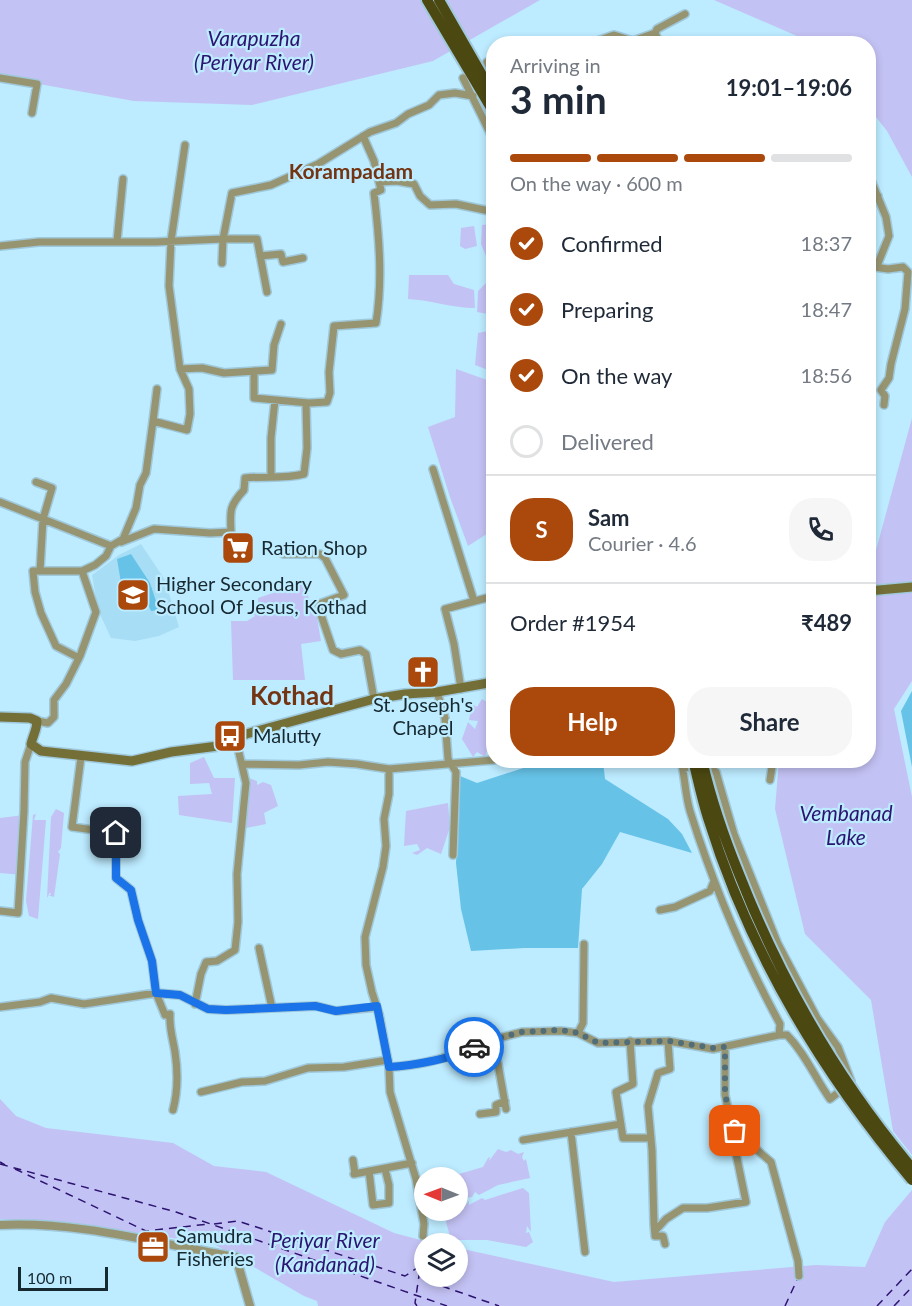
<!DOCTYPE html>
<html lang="en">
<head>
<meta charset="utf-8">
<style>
	:root { --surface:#fff; --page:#f6f6f7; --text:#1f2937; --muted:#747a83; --line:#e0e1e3; --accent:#ab490c }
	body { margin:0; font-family:Lato,sans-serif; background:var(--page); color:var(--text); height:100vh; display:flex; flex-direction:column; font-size:22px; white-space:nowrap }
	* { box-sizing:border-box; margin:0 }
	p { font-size:20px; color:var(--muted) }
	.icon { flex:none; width:33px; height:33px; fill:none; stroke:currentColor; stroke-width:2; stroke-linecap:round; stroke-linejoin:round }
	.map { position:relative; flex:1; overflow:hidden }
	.panel { position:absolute; left:486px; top:36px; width:390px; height:732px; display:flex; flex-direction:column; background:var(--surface); border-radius:24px; box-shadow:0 3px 9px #0003 }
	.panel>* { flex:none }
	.needle { width:39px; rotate:271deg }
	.tools { position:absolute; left:414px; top:1167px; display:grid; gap:12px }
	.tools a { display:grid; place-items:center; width:54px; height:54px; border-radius:50%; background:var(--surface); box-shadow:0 3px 9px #0003; font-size:30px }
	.scale { position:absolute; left:18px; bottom:15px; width:90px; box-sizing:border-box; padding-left:6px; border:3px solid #172930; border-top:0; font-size:16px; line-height:21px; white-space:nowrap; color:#172930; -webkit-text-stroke:4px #bdebff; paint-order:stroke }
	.pin { position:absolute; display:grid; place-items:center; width:51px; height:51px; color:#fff; margin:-26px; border-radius:12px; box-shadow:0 3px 9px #0006 }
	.courier { position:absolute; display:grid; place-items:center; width:60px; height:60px; margin:-30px; border:4px solid #1a73e8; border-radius:50%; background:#fff; color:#222; box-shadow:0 2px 8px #0007 }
	.head em { font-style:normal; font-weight:700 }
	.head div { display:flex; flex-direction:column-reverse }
	.head { display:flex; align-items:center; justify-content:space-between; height:102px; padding:0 24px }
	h1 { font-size:39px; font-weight:700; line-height:45px }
	.bar { display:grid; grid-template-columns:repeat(4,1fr); gap:9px 6px; align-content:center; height:72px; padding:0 24px }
	.bar i { height:8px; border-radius:4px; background:var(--line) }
	.bar .current { background:var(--accent) }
	.bar p { grid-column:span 4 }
	.line { display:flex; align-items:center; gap:15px; padding:0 24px; border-top:2px solid var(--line) }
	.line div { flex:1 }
	.round { display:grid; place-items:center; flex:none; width:63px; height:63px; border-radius:24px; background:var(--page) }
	ol { padding:0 24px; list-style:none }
	li { display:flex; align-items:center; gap:18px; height:66px }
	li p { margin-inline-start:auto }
	li .icon { padding:6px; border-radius:50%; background:var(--accent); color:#fff; stroke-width:4 }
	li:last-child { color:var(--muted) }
	li i { width:33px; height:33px; border:3px solid var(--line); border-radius:50% }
	.action { display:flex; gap:12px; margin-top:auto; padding:12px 24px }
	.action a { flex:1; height:69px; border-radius:24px; background:var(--accent); color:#fff; font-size:24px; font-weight:700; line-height:69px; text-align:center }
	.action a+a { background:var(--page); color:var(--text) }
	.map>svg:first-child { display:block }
	.built { fill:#a8def5 }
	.green { fill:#66c3e7 }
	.water { fill:#c3c2f4 }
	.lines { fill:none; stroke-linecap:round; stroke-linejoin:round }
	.ferry { stroke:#2c1470; stroke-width:1.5; stroke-dasharray:8 6; stroke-linecap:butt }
	.minor-casing { stroke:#9fc8da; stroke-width:10 }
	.tertiary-casing { stroke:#9fc8da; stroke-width:11 }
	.secondary-casing { stroke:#9fc8da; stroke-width:12 }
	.trunk-casing { stroke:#9fc8da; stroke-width:14 }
	.minor { stroke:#979571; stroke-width:7 }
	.tertiary { stroke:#979571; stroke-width:8 }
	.secondary { stroke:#736f37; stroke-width:9 }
	.trunk { stroke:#4c4812; stroke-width:10 }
	.trunk-bridge-casing { stroke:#9fc8da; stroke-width:14; stroke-linecap:butt }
	.trunk-bridge { stroke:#4c4812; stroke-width:10 }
	.done { stroke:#516d78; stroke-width:6; stroke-dasharray:0 10.8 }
	.route { stroke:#1a73e8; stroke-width:8 }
	.labels { text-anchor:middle; stroke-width:4.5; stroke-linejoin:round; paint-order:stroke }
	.poi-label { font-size:20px; fill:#172930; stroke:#bdebff; text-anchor:start }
	.water-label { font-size:21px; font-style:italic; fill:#2c1470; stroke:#bdebff }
	.neighbourhood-label { font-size:21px; font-weight:bold; fill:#733412; stroke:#bdebff }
	.district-label { font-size:26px; font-weight:bold; fill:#733412; stroke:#bdebff }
</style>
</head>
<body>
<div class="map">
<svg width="912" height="1306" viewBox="0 0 912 1306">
	<rect width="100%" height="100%" fill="#bdebff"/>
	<path class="built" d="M141,544L165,580L179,627L159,636L135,641L111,638L98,610L92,575L119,555Z"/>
	<path class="green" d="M131,554L150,583L159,610L151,611L143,593L122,589L117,559Z
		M912,691V767L901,711Z
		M545,761H603L605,779L668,819L682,834L692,853L620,832L602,864L582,889L578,948H524L471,951L461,909L456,863L460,776L477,783Z"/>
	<path class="water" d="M0,0H540L433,61L252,105L134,101L0,77Z
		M714,0H912V177L887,131L869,108L868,44L813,43Z
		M493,224H494L493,263L488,261L481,244L482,225Z
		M474,226L477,246L465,249L460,246L461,228Z
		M409,275H448L454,284L474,290L475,308C452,308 431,300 408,299Z
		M493,276V315L477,312L478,291Z
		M493,330H494L493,372L475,365L478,333Z
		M456,369L493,382V530L468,546L450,497L428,427L455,417Z
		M912,418V681L894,709L912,797V1155L893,1131L871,1000L805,934L775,809L779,761L868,760L869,576Z
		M303,583L317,618L321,641L301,644L305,680H233L231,621H247L255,616L252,611L258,606V598Z
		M482,699L493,706V730L485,757L477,752L473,757L462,739L468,722L475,729L478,721L469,720L472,704L477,707Z
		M204,757L214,778H235L232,823L179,815L178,796L212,794L209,783L190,784V763Z
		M249,778L257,781V785L263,782L271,785L278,806L264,813L266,824L246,828Z
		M448,803L450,827L441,854L427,848L417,855L412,853L420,850L417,844L404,846L406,811Z
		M56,809L64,813L61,848L58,852L60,854L54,897L48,895H51L50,892L47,898L51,817Z
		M36,814L34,820H46L38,919L29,916L26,901L33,815Z
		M24,815L23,875L0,873V818Z
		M0,1099L16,1116L46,1128L173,1143L214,1166L266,1172L394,1233L432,1243L424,1244V1276H458V1248L614,1282L816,1265L865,1267L885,1222L912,1190V1306H318L317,1301L304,1296L214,1244L88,1226L0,1219Z
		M498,1149L506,1152L511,1150L518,1154L524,1152L522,1157L524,1161L526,1159L530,1178L498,1185L479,1195L475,1192L472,1197L458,1199V1178L449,1177V1174L455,1171L459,1174L483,1167L488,1158L490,1157L489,1161Z
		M523,1188L529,1193L531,1232L527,1226L526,1233L529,1232L533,1242L526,1247L487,1240H451L443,1211L458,1210V1207L464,1206L469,1201V1205L482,1198L485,1200Z"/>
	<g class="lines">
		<path class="ferry" d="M0,1162L5,1165
			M0,1164L176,1212L447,1306
			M15,1169L146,1231L209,1224
			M214,1224L238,1221L405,1276L417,1268L423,1248
			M423,1249L424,1254
			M433,1276L439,1285L499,1306
			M417,1306L415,1303L422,1255
			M785,1306L797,1280
			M877,1306L912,1269
			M894,1306L912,1287"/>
		<defs>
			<path id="minor" d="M655,33L657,29L685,14
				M589,44L614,35L633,41L655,33L660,44
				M487,62L494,76
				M0,78L37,84L32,113
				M463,78L494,141
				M868,173L886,217L889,236L877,266
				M379,182L397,181L414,184L420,196L430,205L456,204L494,212
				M868,196H878
				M117,241L123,179
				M0,246L39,242H155L223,239L232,193L271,185L318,164L370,132L396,123L408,114L429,105L439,95L455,93L473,96
				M260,256L281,254L283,262L303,258
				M222,263L223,239H257L267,292
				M868,266L888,269L903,267L908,272L905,309L891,364L889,378L881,390L885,396L884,405
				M180,369L202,368L224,373L272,370L274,345L281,324
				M254,371V398L309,403L327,402L330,393L329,372L334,326L376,323C383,280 379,236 374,193L381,190L374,161L363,136
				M153,421L157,389
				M433,469L474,601
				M271,477V438L275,400
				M36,482L52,488L43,519L111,546
				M0,502L43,519L40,571
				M121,542L154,529L210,533L231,532C230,511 229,506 244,490L245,478C265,476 284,479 304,474L307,448L306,403
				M283,554H320L325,558L344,595L319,604V609L333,650L341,654L360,650L366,654L374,699
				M79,658L56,646L41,613L35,592L33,571H82
				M461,689L454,644L445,609L494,596
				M437,692L445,718L448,759L456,772L453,855
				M37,721L48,723L54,717V700L66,684L80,656L96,612L82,571L95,565L106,556L111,546L123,539L136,508L140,485L146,473L153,421L187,430L190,414L189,389L180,369L169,286L171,241L185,145
				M81,757L72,827L116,833V878L131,890L138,920L152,961L156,993L165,1015L170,1014C169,1028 173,1039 175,1052C178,1072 178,1091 173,1110
				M242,764L299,765L328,762L357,764L389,769V794L384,819L386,846L383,867L365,937L366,965L372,992L379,1014L389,1067L390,1092L416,1179L424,1224L423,1236
				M683,768L706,765L716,772L734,834L778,944L817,1018L838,1047L851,1081
				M389,769L494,760
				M770,780L773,760
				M660,910L675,907L710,891L714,881
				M0,911L18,913L24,811L25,762L31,744
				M259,948L272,1008
				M195,1004L201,974L206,962L217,961L235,950L238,922L237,874L246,783L236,740
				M0,1007L40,1002L51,998L84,1004L156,993L180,995L208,1009L226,1010L316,1006L336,1011L377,1007
				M578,1033L583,1023L584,944
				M779,1035H787C805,1053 815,1078 830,1099L844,1088
				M491,1040L498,1064L506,1109
				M630,1041L633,1084L616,1092L623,1138H651
				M725,1047V1095L730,1118L735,1131L771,1162L798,1261L799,1276
				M389,1067C418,1066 447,1058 474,1048L475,1041L491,1040L522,1032L561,1031L578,1033L598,1043L668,1041L713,1049L779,1035L780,1024C743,956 713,884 690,811C685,794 685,777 681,760
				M201,1092L242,1082L265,1081L308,1068L344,1067L388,1060
				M480,1114L496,1112V1105L505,1101
				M571,1132L585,1252
				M523,1140L621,1124
				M353,1160L355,1174
				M369,1171L373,1205L389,1203V1185L385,1169
				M354,1174L412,1163
				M655,1231L666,1219L683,1208H707L746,1202L733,1139L735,1131
				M665,1244L663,1236H655L654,1224L652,1150L648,1106L658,1073L670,1069L668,1041"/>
			<path id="tertiary" d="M0,1225C80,1221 158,1244 236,1257L250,1306"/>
			<path id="secondary" d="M868,591L912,587
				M0,717L30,718L37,721C37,729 33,736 31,744L41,751L132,761L171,752L226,745L246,734L374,699L405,694L437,692L494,682"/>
			<path id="trunk" d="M427,0L494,113
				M439,0L494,96"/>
		</defs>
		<use href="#minor" class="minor-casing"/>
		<use href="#tertiary" class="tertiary-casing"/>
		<use href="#secondary" class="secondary-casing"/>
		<use href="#trunk" class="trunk-casing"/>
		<use href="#minor" class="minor"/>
		<use href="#tertiary" class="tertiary"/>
		<use href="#secondary" class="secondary"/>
		<use href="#trunk" class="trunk"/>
		<defs>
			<path id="trunk-bridge" d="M693,760C698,780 702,799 708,818C749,951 823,1074 912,1180
				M702,760C711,799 724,837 739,874C781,981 838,1080 912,1168"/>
		</defs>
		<use href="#trunk-bridge" class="trunk-bridge-casing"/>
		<use href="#trunk-bridge" class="trunk-bridge"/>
	</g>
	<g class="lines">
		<path class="done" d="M474,1047L475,1041L491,1040L522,1032L561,1030L578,1033L598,1043L668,1041L713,1048L725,1047V1095L735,1131"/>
		<path class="route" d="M116,833V878L131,890L138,920L152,961L156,993L180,995L208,1009L226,1010L315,1006L336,1011L377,1006L389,1067C410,1066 458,1058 474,1047"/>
	</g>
	<defs>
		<symbol id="supermarket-square" viewBox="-11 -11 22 22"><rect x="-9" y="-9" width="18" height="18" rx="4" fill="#ab490c" stroke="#bdebff"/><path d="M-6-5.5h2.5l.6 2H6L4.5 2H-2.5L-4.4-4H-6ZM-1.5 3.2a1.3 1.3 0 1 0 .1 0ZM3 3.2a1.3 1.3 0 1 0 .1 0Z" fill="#fff"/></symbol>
		<symbol id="school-square" viewBox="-11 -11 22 22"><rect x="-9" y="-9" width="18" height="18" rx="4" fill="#ab490c" stroke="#bdebff"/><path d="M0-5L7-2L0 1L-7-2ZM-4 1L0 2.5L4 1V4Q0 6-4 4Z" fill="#fff"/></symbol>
		<symbol id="church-square" viewBox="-11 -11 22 22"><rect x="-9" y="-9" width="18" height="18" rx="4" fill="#ab490c" stroke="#bdebff"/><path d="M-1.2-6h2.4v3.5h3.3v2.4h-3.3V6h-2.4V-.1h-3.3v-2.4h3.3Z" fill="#fff"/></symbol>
		<symbol id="bus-square" viewBox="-11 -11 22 22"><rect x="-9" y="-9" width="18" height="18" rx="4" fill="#ab490c" stroke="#bdebff"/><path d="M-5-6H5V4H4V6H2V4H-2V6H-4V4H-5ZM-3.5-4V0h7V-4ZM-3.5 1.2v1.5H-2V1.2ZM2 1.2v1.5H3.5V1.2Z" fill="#fff"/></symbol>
		<symbol id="office-square" viewBox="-11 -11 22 22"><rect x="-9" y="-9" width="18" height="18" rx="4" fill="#ab490c" stroke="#bdebff"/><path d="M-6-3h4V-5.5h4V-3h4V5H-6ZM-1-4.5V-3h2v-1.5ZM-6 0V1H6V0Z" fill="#fff"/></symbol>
	</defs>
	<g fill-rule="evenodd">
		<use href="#supermarket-square" x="219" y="529" width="38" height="38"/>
		<use href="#school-square" x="114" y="576" width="38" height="38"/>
		<use href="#church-square" x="404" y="653" width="38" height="38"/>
		<use href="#bus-square" x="211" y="717" width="38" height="38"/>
		<use href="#office-square" x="134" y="1228" width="38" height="38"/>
	</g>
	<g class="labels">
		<g class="poi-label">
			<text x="261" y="555">Ration Shop</text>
			<text x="156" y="591">Higher Secondary<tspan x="156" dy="23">School Of Jesus, Kothad</tspan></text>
			<text x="423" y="712" text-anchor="middle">St. Joseph's<tspan x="423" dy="23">Chapel</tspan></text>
			<text x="253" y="743">Malutty</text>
			<text x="176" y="1243">Samudra<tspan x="176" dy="23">Fisheries</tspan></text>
		</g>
		<g class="water-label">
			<text x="254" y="46">Varapuzha<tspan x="254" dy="24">(Periyar River)</tspan></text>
			<text x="846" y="821">Vembanad<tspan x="846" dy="24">Lake</tspan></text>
			<text x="325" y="1248">Periyar River<tspan x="325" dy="24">(Kandanad)</tspan></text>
		</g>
		<g class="neighbourhood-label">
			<text x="351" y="179">Korampadam</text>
		</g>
		<g class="district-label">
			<text x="292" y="705">Kothad</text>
		</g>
	</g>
</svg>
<div class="tools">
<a><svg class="needle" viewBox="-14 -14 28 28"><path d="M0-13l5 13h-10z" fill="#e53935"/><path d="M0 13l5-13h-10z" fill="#747a83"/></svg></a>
<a><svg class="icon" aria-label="layers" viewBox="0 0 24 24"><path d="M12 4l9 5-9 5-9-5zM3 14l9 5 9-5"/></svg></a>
</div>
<div class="scale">100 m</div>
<div class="pin" style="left:735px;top:1131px;background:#ea580c"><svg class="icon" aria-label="bag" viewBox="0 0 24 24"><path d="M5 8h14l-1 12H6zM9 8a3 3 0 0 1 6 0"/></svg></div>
<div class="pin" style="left:116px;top:833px;background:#1f2937"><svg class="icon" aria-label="home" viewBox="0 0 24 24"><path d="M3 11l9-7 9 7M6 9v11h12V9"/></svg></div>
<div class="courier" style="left:474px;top:1047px"><svg class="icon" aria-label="car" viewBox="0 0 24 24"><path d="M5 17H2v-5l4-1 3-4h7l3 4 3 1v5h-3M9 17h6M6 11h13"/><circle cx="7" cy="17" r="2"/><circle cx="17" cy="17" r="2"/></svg></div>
<section class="panel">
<div class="head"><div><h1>3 min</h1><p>Arriving in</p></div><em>19:01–19:06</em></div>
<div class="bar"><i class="current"></i><i class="current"></i><i class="current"></i><i></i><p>On the way · 600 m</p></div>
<ol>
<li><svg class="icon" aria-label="check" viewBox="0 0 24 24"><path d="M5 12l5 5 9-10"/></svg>Confirmed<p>18:37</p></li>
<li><svg class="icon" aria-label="check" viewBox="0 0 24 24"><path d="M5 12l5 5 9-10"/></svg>Preparing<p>18:47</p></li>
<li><svg class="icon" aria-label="check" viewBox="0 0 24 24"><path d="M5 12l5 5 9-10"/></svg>On the way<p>18:56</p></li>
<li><i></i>Delivered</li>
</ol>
<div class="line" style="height:108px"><b class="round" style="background:var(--accent);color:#fff">S</b><div><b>Sam</b><p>Courier · 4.6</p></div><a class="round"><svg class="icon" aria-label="phone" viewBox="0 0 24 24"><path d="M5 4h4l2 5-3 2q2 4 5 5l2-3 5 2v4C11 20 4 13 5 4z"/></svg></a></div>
<div class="line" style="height:78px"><div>Order #1954</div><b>₹489</b></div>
<div class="action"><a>Help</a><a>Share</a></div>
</section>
</div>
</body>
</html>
